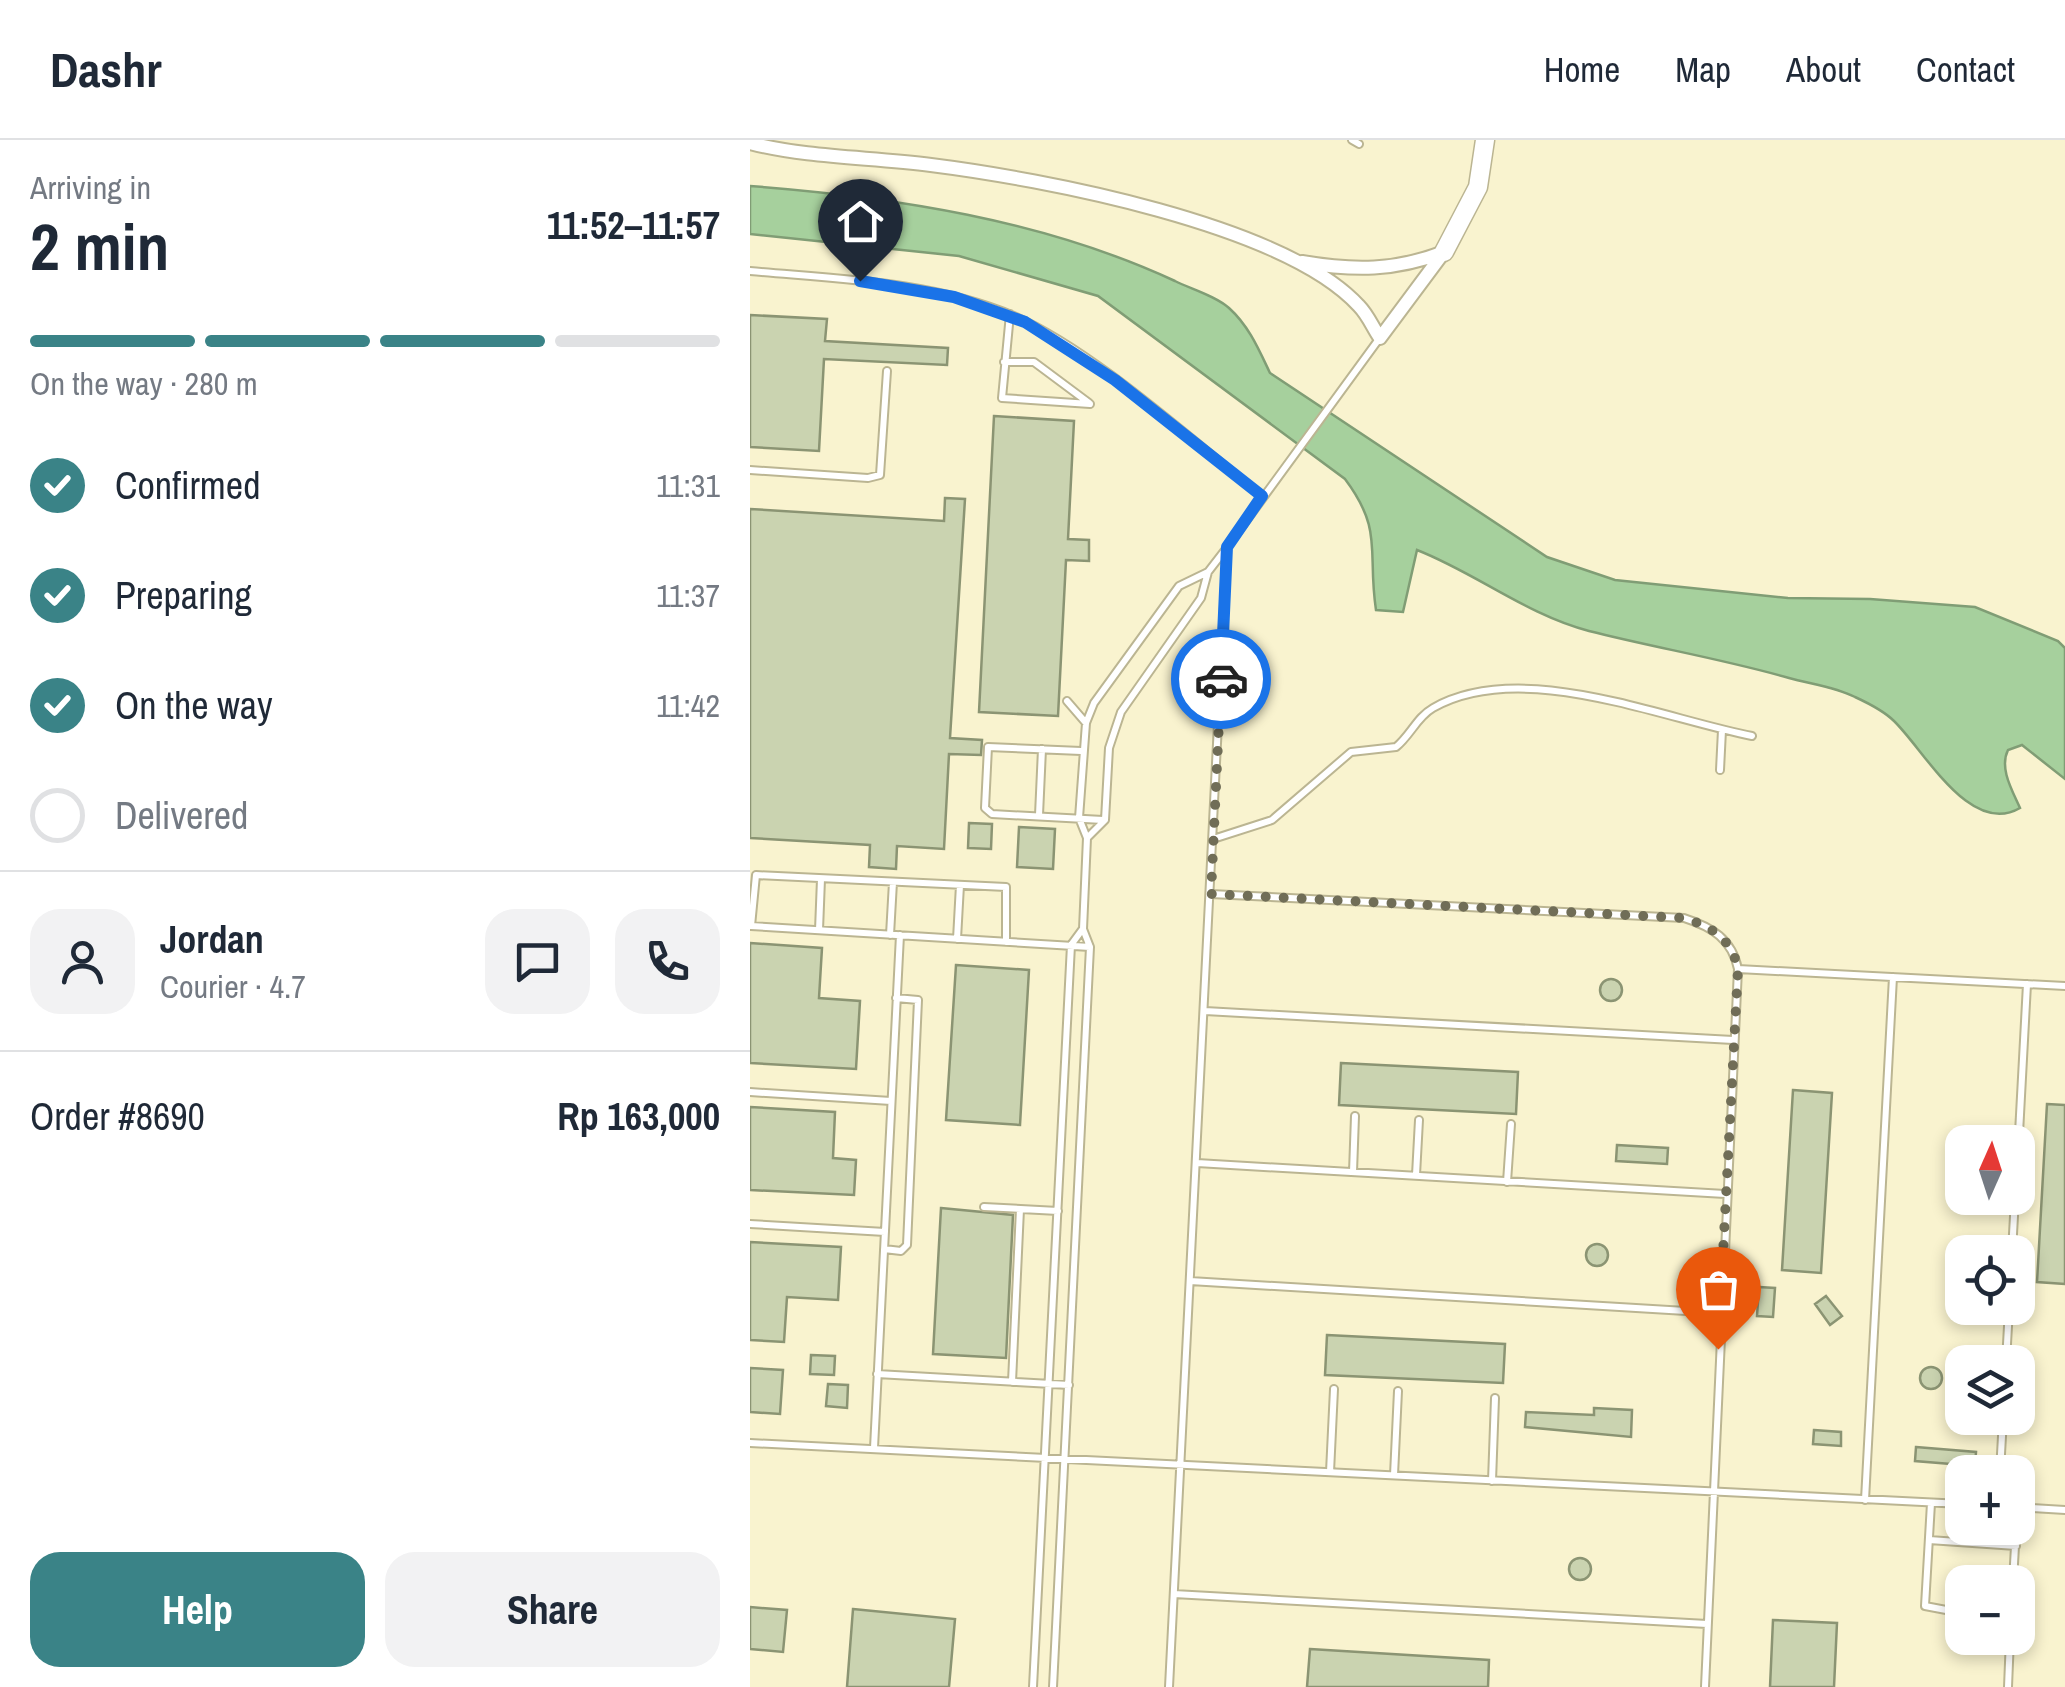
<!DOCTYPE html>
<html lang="en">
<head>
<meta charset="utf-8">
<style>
	:root { --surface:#fff; --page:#f2f2f3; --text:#1f2937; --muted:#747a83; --line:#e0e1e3; --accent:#3a8387 }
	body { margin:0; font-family:"Archivo Narrow",sans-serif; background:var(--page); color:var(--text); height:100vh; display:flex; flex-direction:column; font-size:38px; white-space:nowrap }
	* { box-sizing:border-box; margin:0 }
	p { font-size:32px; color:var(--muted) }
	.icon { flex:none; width:55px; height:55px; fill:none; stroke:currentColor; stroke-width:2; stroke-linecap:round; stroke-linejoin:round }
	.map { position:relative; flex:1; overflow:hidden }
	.details { display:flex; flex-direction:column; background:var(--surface); width:750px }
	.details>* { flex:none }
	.needle { width:65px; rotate:3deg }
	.tools { position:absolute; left:1195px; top:985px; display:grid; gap:20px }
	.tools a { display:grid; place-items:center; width:90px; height:90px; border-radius:20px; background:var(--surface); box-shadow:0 5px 15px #0003; font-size:50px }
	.pin { position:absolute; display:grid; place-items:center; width:85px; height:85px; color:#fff; margin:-102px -42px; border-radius:50% 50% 50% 0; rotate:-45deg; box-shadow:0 0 10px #0007 }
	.pin .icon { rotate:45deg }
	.courier { position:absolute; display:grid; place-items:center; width:100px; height:100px; margin:-50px; border:8px solid #1a73e8; border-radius:50%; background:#fff; color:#222; box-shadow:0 2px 12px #0007 }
	.head em { font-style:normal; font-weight:700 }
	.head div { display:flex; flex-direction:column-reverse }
	.head { display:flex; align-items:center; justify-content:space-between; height:170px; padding:0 30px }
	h1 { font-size:65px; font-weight:700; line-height:75px }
	.bar { display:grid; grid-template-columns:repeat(4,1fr); gap:15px 10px; align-content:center; height:120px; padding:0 30px }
	.bar i { height:12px; border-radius:8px; background:var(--line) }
	.bar .active { background:var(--accent) }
	.bar p { grid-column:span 4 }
	.line { display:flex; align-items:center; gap:25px; padding:0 30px; border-top:2px solid var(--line) }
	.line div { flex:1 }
	.round { display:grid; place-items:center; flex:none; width:105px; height:105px; border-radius:30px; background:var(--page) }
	ol { padding:0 30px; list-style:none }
	li { display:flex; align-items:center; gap:30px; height:110px }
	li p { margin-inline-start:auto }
	li .icon { padding:10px; border-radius:50%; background:var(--accent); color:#fff; stroke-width:4 }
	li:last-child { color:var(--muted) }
	li i { width:55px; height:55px; border:5px solid var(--line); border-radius:50% }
	.button { display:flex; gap:20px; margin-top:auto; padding:20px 30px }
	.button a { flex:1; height:115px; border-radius:30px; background:var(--accent); color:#fff; font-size:40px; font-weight:700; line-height:115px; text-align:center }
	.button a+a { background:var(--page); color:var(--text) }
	header { display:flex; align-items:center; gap:60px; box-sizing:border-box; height:140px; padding:0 50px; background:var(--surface); border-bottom:2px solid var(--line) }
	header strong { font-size:48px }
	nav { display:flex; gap:55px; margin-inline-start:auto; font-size:35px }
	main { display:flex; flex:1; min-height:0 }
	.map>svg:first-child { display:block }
	.water { fill:#a6d09d; stroke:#809d75; stroke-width:2.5 }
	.building { fill:#cad3b0; stroke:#8b9473; stroke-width:2.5 }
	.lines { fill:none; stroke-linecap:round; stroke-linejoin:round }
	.service-casing { stroke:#bbb592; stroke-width:10 }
	.minor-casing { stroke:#bbb592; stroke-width:16 }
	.tertiary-casing { stroke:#bbb592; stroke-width:21 }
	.service { stroke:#fff; stroke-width:6 }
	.minor { stroke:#fff; stroke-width:12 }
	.tertiary { stroke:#fff; stroke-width:18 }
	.done { stroke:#706d57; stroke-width:10; stroke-dasharray:0 18 }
	.route { stroke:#1a73e8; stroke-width:12 }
</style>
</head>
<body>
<header>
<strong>Dashr</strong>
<nav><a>Home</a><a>Map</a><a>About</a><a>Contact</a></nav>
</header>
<main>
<section class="details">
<div class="head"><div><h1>2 min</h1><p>Arriving in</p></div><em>11:52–11:57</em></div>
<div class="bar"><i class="active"></i><i class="active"></i><i class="active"></i><i></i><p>On the way · 280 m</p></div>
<ol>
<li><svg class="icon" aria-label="check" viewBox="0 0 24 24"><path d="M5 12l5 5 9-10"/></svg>Confirmed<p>11:31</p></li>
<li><svg class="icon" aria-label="check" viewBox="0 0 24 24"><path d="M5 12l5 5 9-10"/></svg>Preparing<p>11:37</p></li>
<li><svg class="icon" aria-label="check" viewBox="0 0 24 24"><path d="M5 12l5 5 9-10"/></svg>On the way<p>11:42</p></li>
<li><i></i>Delivered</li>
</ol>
<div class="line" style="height:180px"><a class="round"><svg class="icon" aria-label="person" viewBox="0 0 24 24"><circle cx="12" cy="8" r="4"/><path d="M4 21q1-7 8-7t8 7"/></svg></a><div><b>Jordan</b><p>Courier · 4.7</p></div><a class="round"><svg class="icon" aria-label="chat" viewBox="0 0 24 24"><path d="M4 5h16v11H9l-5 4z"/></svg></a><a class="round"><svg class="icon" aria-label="phone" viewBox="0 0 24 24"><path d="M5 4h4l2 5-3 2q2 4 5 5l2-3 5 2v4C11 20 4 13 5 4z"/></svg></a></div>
<div class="line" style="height:130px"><div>Order #8690</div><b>Rp 163,000</b></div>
<div class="button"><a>Help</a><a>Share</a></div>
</section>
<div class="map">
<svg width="1315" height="1547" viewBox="0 0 1315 1547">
	<rect width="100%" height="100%" fill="#f9f3cf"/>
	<path class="water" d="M0,46C144,57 294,80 425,141C441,149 466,156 479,168C499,186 509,210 520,233L797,417L865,440L1038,458L1120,459L1225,467L1308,501L1315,508V639L1272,605L1258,610C1249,628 1262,650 1270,668C1220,697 1175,611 1144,581C1134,571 1118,563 1105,557C1086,547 1061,544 1039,538C973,519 906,508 839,491C777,475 726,433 667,410L653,472L626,470C617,411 634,391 595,339L348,156L209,116L0,94Z"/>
	<path class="building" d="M0,175L77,179L75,201L198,208L197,225L74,219L69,311L0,307Z
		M244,276L324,281L318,399L339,400V421L316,420L308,576L229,572Z
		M195,358L215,359L200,598L232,600L231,615L199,614L194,709L147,706L146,729L119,727L120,705L0,698V369L194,381Z
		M219,683L242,684L241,709L218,708Z
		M269,687L305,689L303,729L267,727Z
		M0,803L72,808L69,858L110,861L106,929L0,923Z
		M206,825L279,830L270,985L196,980Z
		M850 850a11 11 0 1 1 22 0a11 11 0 1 1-22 0Z
		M591,923L768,932L766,974L589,965Z
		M1043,950L1082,953L1071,1133L1032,1130Z
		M1297,964L1315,965V1144L1287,1142Z
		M0,967L85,972L83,1018L106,1020L104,1055L0,1050Z
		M867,1005L918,1008L917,1024L866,1021Z
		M191,1068L263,1075L256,1218L183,1214Z
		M0,1102L91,1107L88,1160L37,1157L34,1202L0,1200Z
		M836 1115a11 11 0 1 1 22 0a11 11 0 1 1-22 0Z
		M1009,1147L1025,1148L1023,1177L1007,1176Z
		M1076,1156L1092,1176L1080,1185L1065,1164Z
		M577,1195L755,1204L753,1243L575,1235Z
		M61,1215L85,1216L84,1235L60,1234Z
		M1170 1238a11 11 0 1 1 22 0a11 11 0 1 1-22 0Z
		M0,1228L33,1230L30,1274L0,1272Z
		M78,1244L98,1245L97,1268L76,1266Z
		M844,1268L882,1270L881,1297L775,1287L776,1272L844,1275Z
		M1064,1290L1091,1292V1306L1063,1304Z
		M1166,1307L1226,1312L1225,1326L1165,1321Z
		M819 1429a11 11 0 1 1 22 0a11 11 0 1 1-22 0Z
		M0,1467L37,1470L33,1512L0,1509Z
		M103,1469L205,1479L199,1547H97Z
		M1023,1480L1087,1483L1084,1547H1020Z
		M560,1509L739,1520L738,1547H557Z"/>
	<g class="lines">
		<defs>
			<path id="service" d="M602,0L609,4
				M0,131C88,139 181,141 264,176C344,211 442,301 512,356
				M260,174L252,258L340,264
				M254,222H284L339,263
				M0,330L118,338L130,335L137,231
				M317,561L336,583
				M331,611L238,607L235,668L242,674L353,680
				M970,630L972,590
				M289,675L292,609
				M337,698L355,680L359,608L371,572L451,458L458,432L475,410
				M463,699L522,680L601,612L646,607C660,596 667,577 683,568C771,518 910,578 1002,596
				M461,754L934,778C962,787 982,799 988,829L955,1547
				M1,786L6,735L256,747V802
				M1,786L340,807
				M69,790L71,739
				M140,795L143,742
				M207,799L210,745
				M988,829L1315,846
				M455,871L983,900
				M0,952L141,961
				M1268,1012L1277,844
				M447,1023L975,1054
				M603,1032L605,976
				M666,1035L669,980
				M757,1042L761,984
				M234,1067L308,1071
				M0,1084L135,1092
				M134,1109L151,1111L157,1105L168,860L146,858
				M1262,1112L1265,1058
				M440,1141L969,1173
				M1256,1222L1259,1168
				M127,1234L319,1245
				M262,1242L270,1069
				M0,1303L1212,1364
				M124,1308L150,795
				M580,1332L584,1249
				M1250,1332L1253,1278
				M644,1335L648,1251
				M742,1341L745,1258
				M1115,1360L1143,837
				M1181,1363L1175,1466L1212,1473
				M1268,1367L1315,1370
				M1179,1400L1266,1406
				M1263,1442L1266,1388
				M424,1454L957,1484
				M283,1547L321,805L332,790
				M303,1547L340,807L333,789L337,698L329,678L336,583L344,563L429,446L458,432
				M419,1547L477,407L629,199
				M1258,1547L1260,1498"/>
			<path id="minor" d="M0,3C59,18 121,17 181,25C292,39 534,84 609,166C618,175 623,188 630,198L694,112
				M552,122C604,131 645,131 694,112"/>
			<path id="tertiary" d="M694,112L728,47L735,0"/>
		</defs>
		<use href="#service" class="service-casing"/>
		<use href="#minor" class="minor-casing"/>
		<use href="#tertiary" class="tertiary-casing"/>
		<use href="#service" class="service"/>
		<use href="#minor" class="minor"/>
		<use href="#tertiary" class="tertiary"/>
	</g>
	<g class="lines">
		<path class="done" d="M471,539L461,754L934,778C962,787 982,799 988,829L968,1209"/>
		<path class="route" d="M110,141L204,157L275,182L365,240L512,356L477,407L471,539"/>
	</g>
</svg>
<div class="tools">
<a><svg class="needle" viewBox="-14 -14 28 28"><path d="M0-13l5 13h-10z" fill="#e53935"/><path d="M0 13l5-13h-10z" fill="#747a83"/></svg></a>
<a><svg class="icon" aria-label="locate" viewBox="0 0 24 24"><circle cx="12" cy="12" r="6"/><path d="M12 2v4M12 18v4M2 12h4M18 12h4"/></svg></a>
<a><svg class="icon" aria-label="layers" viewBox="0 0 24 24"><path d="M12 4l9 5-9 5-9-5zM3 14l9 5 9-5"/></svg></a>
<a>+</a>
<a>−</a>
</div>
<div class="pin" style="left:968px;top:1209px;background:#ea580c"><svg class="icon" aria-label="bag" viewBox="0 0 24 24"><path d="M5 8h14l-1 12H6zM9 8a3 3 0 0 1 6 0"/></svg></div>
<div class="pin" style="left:110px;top:141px;background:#1f2937"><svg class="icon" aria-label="home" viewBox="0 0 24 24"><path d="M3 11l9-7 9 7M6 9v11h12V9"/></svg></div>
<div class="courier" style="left:471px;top:539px"><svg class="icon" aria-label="car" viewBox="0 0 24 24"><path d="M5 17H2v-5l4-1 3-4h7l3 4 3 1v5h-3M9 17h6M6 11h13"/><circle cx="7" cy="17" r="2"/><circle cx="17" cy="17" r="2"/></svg></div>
</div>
</main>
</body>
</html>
